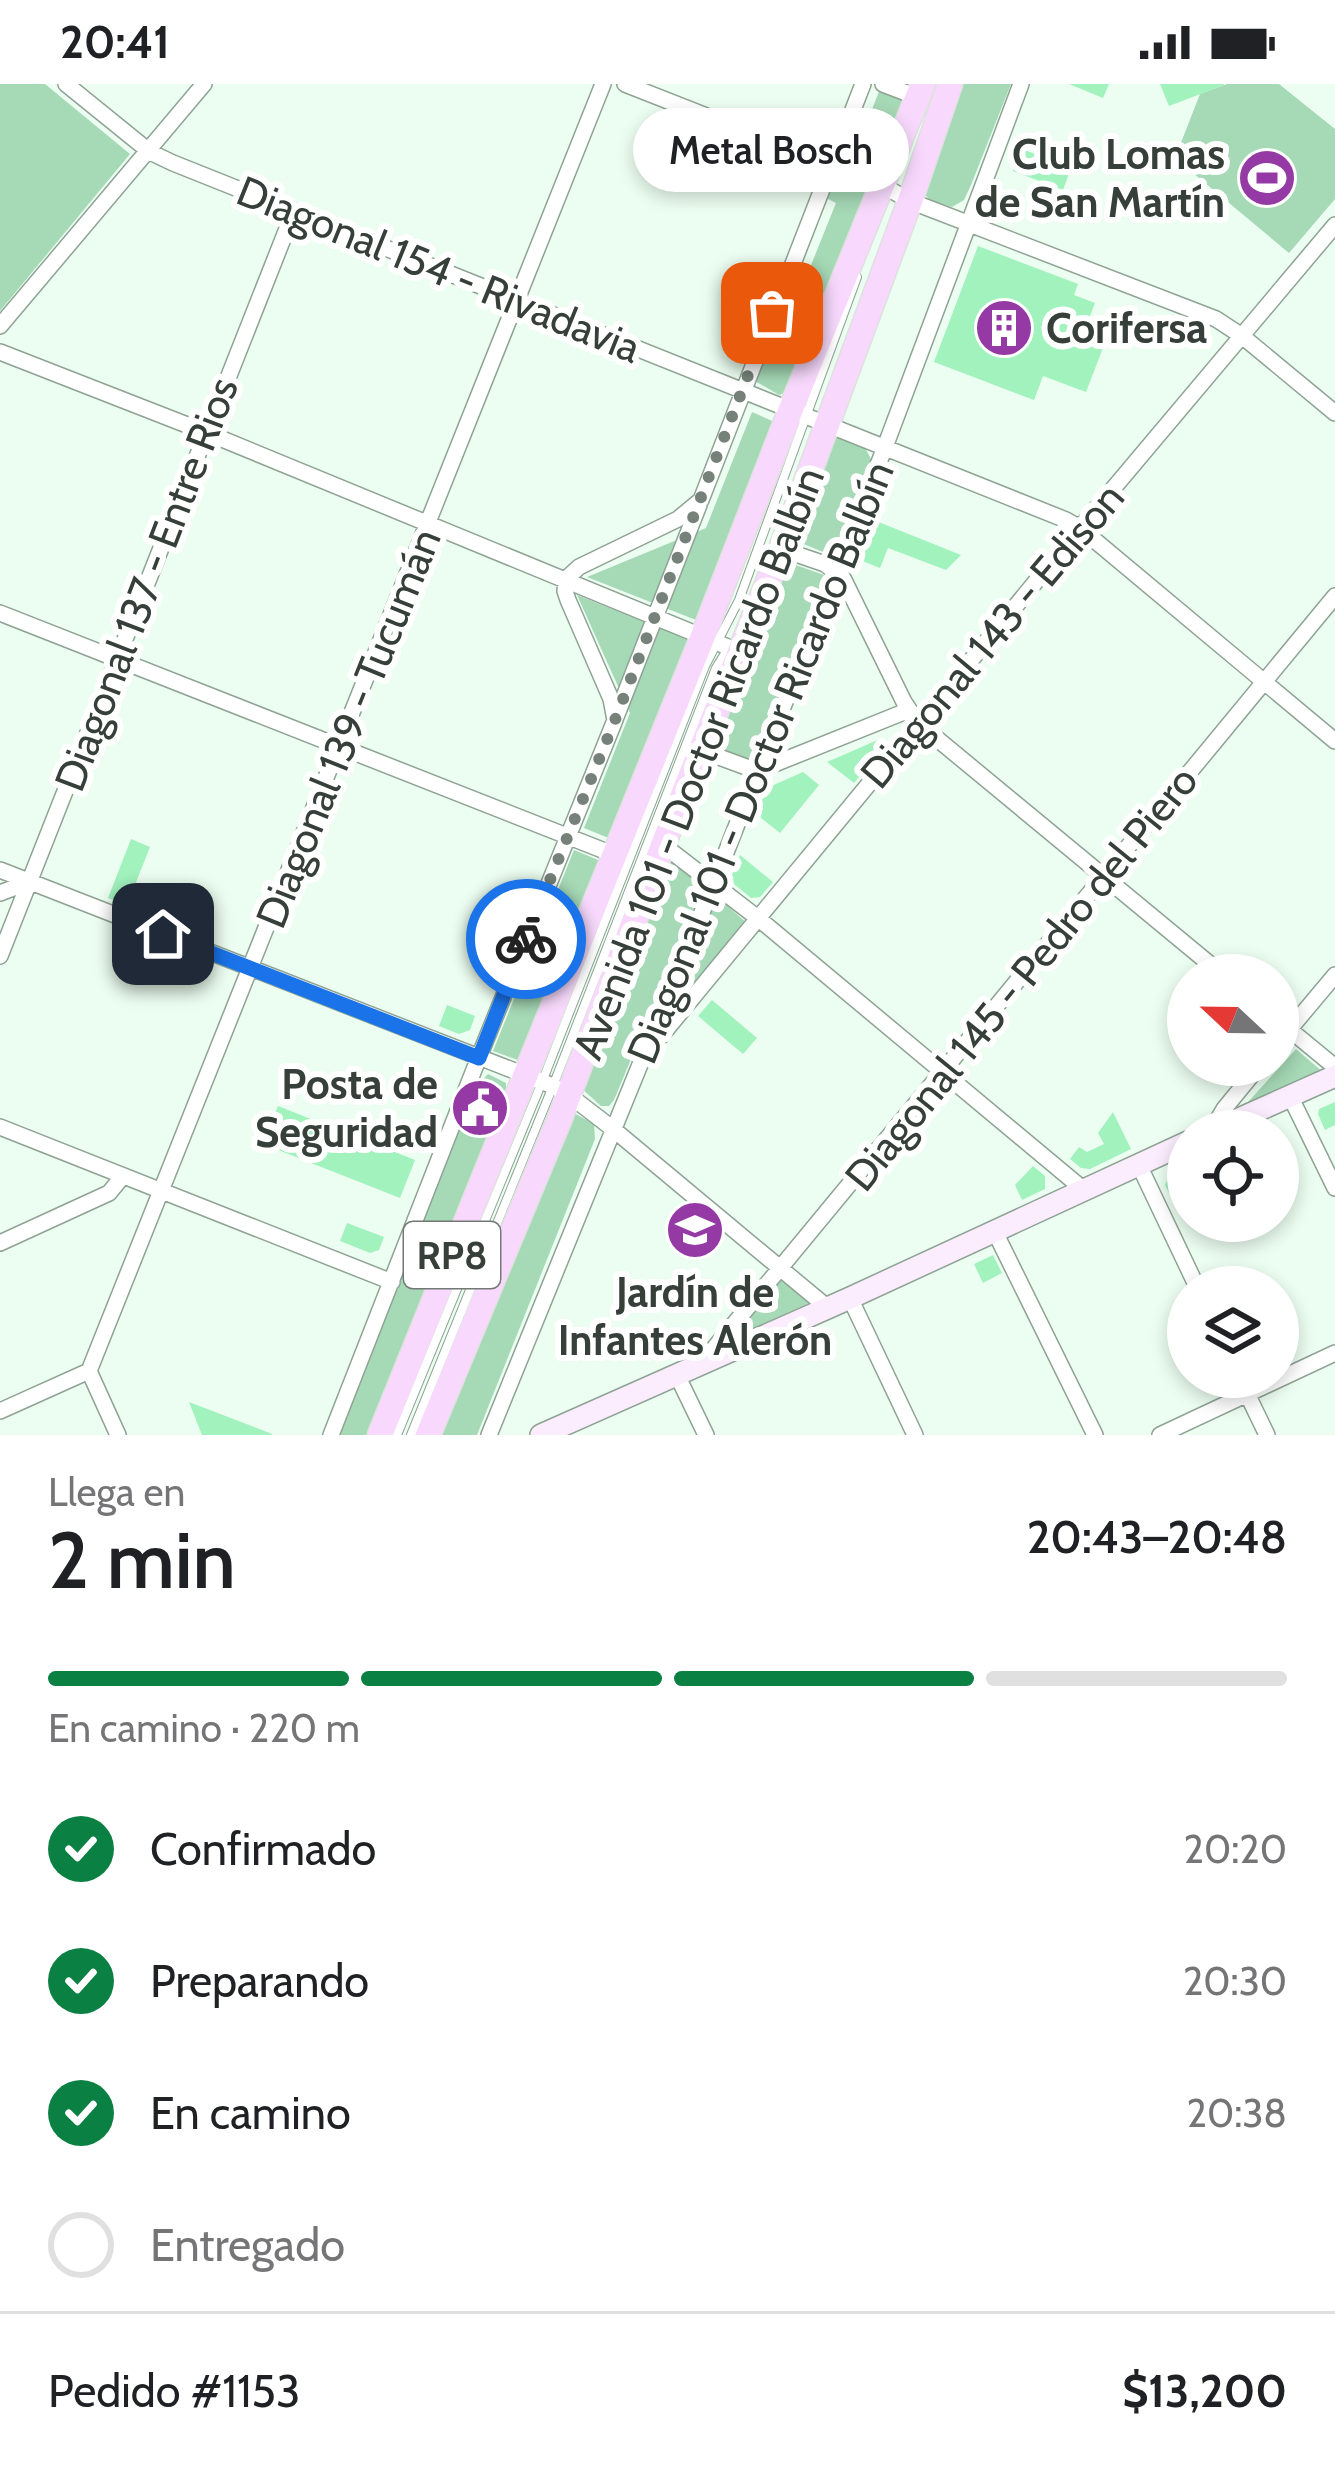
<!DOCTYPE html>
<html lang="es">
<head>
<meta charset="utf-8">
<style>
	:root { --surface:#fff; --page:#f2f2f2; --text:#202124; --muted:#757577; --line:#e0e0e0; --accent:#0b8043 }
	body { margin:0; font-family:Cabin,sans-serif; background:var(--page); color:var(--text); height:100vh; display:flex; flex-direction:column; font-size:45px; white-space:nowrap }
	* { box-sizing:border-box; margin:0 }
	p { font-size:39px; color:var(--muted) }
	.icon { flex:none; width:66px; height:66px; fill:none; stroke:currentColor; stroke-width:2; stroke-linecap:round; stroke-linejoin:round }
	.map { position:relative; height:1351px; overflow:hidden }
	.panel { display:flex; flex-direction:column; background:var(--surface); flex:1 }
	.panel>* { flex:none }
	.needle { width:78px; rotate:292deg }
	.buttons { position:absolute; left:1167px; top:870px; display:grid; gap:24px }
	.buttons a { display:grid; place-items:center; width:132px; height:132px; border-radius:50%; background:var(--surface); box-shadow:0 6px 18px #0003; font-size:60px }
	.pin { position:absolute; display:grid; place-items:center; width:102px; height:102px; color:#fff; margin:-51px; border-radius:24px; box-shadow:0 6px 18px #0006 }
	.courier { position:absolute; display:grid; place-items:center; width:120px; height:120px; margin:-60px; border:9px solid #1a73e8; border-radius:50%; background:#fff; color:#222; box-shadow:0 3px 15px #0007 }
	.bubble { position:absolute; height:84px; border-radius:42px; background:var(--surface); box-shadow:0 6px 18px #0003; font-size:39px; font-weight:600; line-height:84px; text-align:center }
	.overview em { font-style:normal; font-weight:600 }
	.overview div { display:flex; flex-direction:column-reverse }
	.overview { display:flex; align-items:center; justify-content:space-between; height:204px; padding:0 48px }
	h1 { font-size:78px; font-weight:600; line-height:90px }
	.bar { display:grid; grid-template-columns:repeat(4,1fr); gap:18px 12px; align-content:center; height:144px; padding:0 48px }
	.bar i { height:15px; border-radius:9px; background:var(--line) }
	.bar .current { background:var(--accent) }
	.bar p { grid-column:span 4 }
	.line { display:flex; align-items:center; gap:30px; padding:0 48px; border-top:3px solid var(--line) }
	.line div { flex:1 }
	ol { padding:0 48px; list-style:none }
	li { display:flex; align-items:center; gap:36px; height:132px }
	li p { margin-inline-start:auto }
	li .icon { padding:12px; border-radius:50%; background:var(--accent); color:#fff; stroke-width:4 }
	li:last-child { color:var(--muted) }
	li i { width:66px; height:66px; border:6px solid var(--line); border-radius:50% }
	.status { display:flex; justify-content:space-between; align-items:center; height:84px; padding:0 60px; background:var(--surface); direction:ltr }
	.status svg { height:33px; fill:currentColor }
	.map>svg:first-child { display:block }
	.green { fill:#a6d9b6 }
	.building { fill:#a1f2bd }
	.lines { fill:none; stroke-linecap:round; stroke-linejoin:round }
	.service-casing { stroke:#8ea394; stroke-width:10 }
	.minor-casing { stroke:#8ea394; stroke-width:18 }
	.secondary-casing { stroke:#8ea394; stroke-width:24 }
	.primary-casing { stroke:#dfe0df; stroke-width:27 }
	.service { stroke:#fff; stroke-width:8 }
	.minor { stroke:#fff; stroke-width:15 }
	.secondary { stroke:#fbecfe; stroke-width:21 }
	.primary { stroke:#f8d9fd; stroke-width:24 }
	.done { stroke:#768279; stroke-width:12; stroke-dasharray:0 21.6 }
	.route { stroke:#1a73e8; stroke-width:15 }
	.labels { text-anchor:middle; stroke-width:12; stroke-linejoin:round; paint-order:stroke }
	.shield { fill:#fff; stroke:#727974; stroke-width:3 }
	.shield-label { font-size:39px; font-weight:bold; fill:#363f39 }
	.poi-label { font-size:42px; font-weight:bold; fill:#363f39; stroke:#fff; text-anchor:end }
	.street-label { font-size:42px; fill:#363f39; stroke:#fff }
</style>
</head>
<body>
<div class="status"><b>20:41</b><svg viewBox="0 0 49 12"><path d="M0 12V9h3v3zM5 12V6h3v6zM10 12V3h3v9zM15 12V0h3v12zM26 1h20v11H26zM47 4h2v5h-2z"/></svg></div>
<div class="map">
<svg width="1335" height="1351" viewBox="0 0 1335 1351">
	<rect width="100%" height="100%" fill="#ecfef1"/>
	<path class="green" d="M0,0H45L130,70L0,227Z
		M882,0H914L877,90L849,78C845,68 844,59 850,50L863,48Z
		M957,0H1011L971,101L964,116L952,123L931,117L923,109Z
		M1227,0H1279L1335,45V115L1289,169L1175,74L1200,10Z
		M843,94C852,97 863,99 865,109C867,121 829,201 821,214C812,228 803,241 794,254L773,260L771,243L787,241L836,119L824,113L835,97Z
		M801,267L786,308L779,311L755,297L759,279L786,275Z
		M752,328L779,340L701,538L587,493L706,444Z
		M837,351L864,362L871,375L837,465L828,470L794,456L833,354Z
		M787,478L827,492L749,681L713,666Z
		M577,511L692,557L611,755L584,744L630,629Z
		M574,766L603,778L523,978L493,967Z
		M674,775L701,797V807L614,1016L609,1022H601L581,1004L666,776Z
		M716,812L748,840L674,925Z
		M1296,965L1323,988L1250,1022L1248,1018Z
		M488,990L506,999V1009L370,1351H340L476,1003Z
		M572,1028L594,1040L595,1055L477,1351H440Z
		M781,1195L809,1219L750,1246L743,1241Z"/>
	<path class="building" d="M1069,0H1109L1103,14Z
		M1160,0H1224V1L1169,22Z
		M1022,65L1071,84L1063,106L1013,87Z
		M978,162L1078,200L1074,211L1095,219L1084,247L1106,256L1086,308L1043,292L1034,316L934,278Z
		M876,437L961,471L946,486L888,464L880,484L860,476Z
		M880,655L886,661L854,699L827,678Z
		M803,688L819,701L780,749L756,730L767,704Z
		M131,755L150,763L127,821L108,814Z
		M740,771L773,798L760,813L751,814L734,800L732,791Z
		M712,916L757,954L743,970L698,932Z
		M447,921L475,932L470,946L459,950L439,942Z
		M1335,1018V1041L1325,1046L1318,1030L1319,1025Z
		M278,1022L415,1076L400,1114L263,1060Z
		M1113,1028L1131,1065L1090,1085L1081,1084L1070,1075L1079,1063L1087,1068L1104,1060L1098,1049Z
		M1033,1082L1045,1092V1105L1022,1116L1015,1101Z
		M1188,1084V1113L1174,1119L1165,1101L1168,1094Z
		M347,1139L384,1153L379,1166L370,1169L340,1157Z
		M993,1171L1002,1189L983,1199L974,1180Z
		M189,1318L272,1350V1351H202Z"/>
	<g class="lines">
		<defs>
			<path id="service" d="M397,1351L542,998L705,582L739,516L857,193
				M411,1351L553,1002L716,584L729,563"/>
			<path id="minor" d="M66,0L150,68L173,79L1066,436L1080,444L1335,657
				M625,0L882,101L910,117L1216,235L1242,252L1335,329
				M883,0L917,13
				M0,242L204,0
				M0,268L205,348L740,568
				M781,465L825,480L843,494L904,618L918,639L1223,891
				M0,529L615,771
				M616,633L699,421
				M700,666L757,687L909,626
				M663,761L759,835L1084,1106
				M0,786L553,1002L569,1011L613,1045L828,1224
				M0,809L29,798
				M0,872L294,127
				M1278,936L1335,983
				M651,959L661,952L1080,444L1335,141
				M1278,959L1335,891
				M1290,1012L1335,1104
				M0,1043L392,1198
				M1211,1047L1224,1025L1260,981
				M1139,1081L1197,1203
				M995,1148L1095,1351
				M0,1159L109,1109L123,1092
				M850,1214L915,1351
				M708,1277L715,1263L1335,512
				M89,1287L603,0
				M89,1287L118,1351
				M677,1291L706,1351
				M1239,1293L1267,1351
				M0,1327L89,1287
				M331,1351L479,973L615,636L611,615L568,516L565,507L566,495L579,483L678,435L701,416L863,0
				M489,1351L714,799L885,363L1021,0
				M1160,1351L1335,1269"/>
			<path id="secondary" d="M1212,1047L1335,992
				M541,1351L850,1214L1188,1058"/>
			<path id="primary" d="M758,266L796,262L817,237
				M380,1351L703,552L791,325L923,0
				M428,1351L560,1034L663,761L781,465L910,117L950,0"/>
		</defs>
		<use href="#service" class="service-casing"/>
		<use href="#minor" class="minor-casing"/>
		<use href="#secondary" class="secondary-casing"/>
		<use href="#primary" class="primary-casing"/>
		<use href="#service" class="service"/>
		<use href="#minor" class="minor"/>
		<use href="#secondary" class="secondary"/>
		<use href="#primary" class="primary"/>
	</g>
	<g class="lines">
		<path class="done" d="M526,855L615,636L772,229"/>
		<path class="route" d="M163,850L479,974L526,855"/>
	</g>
	<defs>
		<symbol id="stadium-disc" viewBox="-11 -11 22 22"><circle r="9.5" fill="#953aa4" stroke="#fff"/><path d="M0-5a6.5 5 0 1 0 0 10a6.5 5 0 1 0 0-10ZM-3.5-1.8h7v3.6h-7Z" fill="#fff"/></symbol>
		<symbol id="building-disc" viewBox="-11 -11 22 22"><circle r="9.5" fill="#953aa4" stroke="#fff"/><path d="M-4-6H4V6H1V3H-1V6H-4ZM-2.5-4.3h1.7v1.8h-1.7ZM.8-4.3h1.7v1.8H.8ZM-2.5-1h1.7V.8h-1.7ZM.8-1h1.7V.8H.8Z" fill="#fff"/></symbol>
		<symbol id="civic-disc" viewBox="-11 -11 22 22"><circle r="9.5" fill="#953aa4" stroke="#fff"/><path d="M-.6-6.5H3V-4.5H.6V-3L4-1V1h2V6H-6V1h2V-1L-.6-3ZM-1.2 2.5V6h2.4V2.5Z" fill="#fff"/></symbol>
		<symbol id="school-disc" viewBox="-11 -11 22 22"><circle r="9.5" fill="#953aa4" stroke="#fff"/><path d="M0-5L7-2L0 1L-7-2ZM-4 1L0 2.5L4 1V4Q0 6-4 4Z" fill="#fff"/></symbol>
	</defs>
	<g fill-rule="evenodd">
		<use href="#stadium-disc" x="1234" y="61" width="66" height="66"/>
		<use href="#building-disc" x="971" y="211" width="66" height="66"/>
		<use href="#civic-disc" x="447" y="991" width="66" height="66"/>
		<use href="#school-disc" x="662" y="1113" width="66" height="66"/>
	</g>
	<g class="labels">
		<rect class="shield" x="404" y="1138" width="96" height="66" rx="9"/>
		<g class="shield-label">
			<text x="452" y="1185">RP8</text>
		</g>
		<g class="poi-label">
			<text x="1225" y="85">Club Lomas<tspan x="1225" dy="48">de San Martín</tspan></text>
			<text x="1046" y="259" text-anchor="start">Corifersa</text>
			<text x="438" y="1015">Posta de<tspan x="438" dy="48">Seguridad</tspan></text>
			<text x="695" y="1223" text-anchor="middle">Jardín de<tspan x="695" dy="48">Infantes Alerón</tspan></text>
		</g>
		<g class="street-label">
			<text transform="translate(439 185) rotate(22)" y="15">Diagonal 154 - Rivadavia</text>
			<text transform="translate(146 500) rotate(-69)" y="15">Diagonal 137 - Entre Rios</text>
			<text transform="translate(992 551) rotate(-50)" y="15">Diagonal 143 - Edison</text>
			<text transform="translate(348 644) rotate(-68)" y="15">Diagonal 139 - Tucumán</text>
			<text transform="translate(760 678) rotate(-68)" y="15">Diagonal 101 - Doctor Ricardo Balbín</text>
			<text transform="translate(698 679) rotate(-69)" y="15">Avenida 101 - Doctor Ricardo Balbín</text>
			<text transform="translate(1021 894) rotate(-51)" y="15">Diagonal 145 - Pedro del Piero</text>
		</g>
	</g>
</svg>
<div class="buttons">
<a><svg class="needle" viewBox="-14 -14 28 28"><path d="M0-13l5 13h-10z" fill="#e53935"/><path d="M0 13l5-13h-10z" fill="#757577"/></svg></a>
<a><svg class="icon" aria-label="locate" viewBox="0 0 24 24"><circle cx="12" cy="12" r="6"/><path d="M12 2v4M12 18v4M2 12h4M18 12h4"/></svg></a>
<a><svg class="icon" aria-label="layers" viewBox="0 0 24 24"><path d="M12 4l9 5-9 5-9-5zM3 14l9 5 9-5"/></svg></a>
</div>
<div class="pin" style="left:772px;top:229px;background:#ea580c"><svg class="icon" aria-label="bag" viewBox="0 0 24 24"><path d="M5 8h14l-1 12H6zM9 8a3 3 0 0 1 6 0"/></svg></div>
<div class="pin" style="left:163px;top:850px;background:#1f2937"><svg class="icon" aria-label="home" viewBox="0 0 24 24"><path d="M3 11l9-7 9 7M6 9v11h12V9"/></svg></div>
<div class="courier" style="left:526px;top:855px"><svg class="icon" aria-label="bike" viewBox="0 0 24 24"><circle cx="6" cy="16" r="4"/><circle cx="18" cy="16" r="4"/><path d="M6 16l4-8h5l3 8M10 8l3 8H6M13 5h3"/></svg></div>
<div class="bubble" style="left:633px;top:24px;width:276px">Metal Bosch</div>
</div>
<section class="panel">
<div class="overview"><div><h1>2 min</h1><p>Llega en</p></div><em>20:43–20:48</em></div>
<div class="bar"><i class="current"></i><i class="current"></i><i class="current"></i><i></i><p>En camino · 220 m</p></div>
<ol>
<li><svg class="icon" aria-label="check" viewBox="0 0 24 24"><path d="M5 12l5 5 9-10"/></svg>Confirmado<p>20:20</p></li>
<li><svg class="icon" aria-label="check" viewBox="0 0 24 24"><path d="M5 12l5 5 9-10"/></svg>Preparando<p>20:30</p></li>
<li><svg class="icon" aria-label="check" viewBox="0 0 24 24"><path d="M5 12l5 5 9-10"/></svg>En camino<p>20:38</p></li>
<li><i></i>Entregado</li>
</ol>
<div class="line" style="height:156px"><div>Pedido #1153</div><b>$13,200</b></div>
</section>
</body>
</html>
